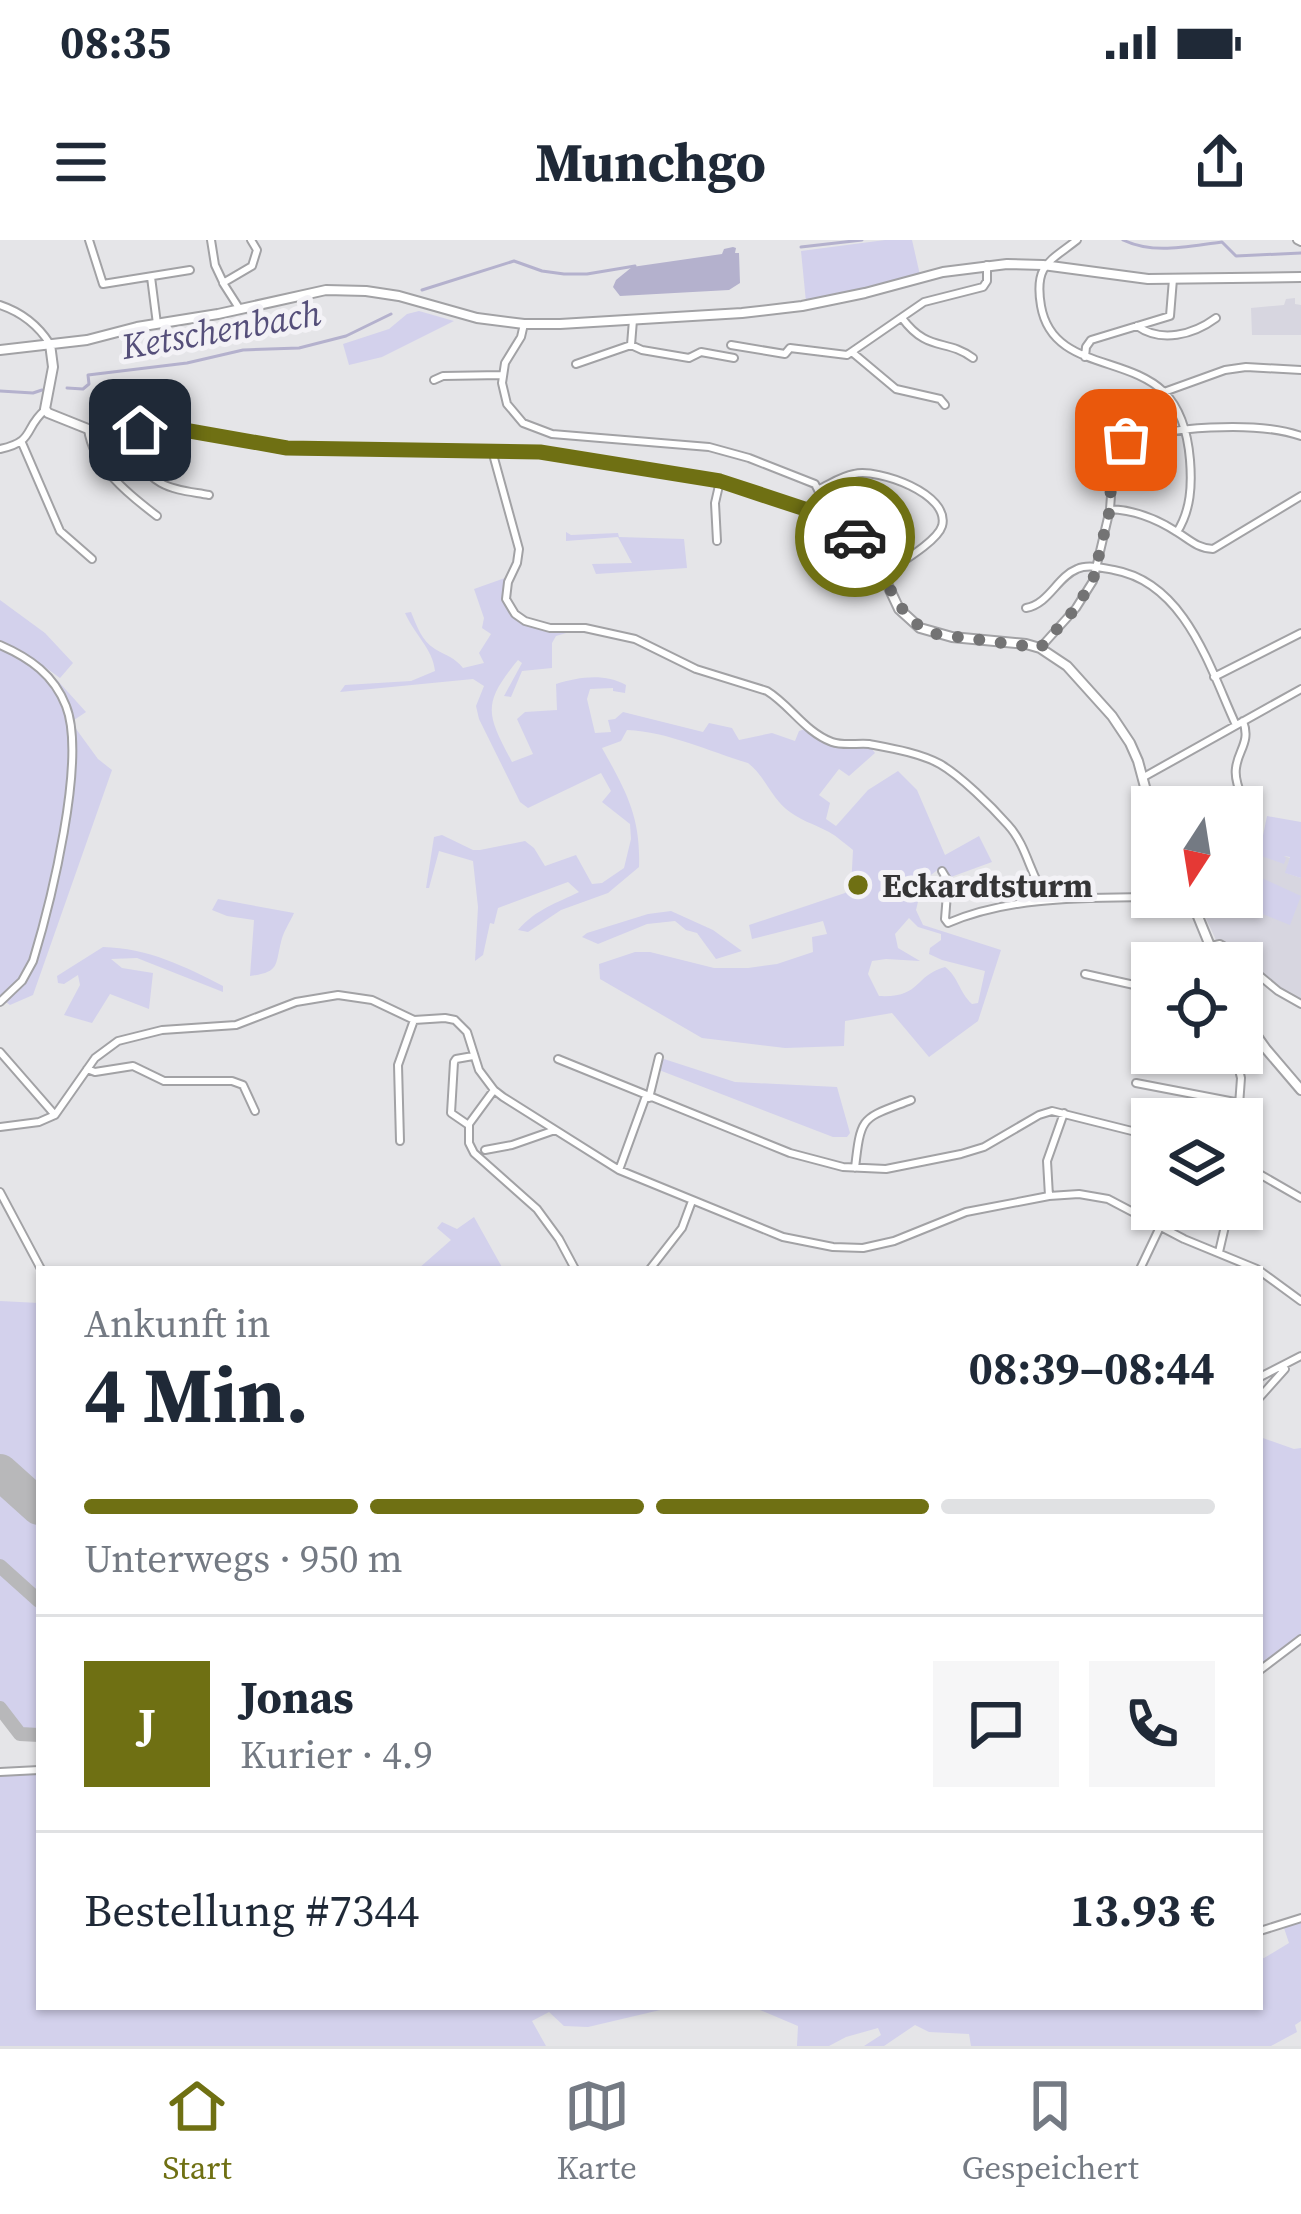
<!DOCTYPE html>
<html lang="de">
<head>
<meta charset="utf-8">
<style>
	:root { --surface:#fff; --page:#f6f6f7; --text:#1f2937; --muted:#747a83; --line:#e0e1e3; --accent:#6f7013 }
	body { margin:0; font-family:"Source Serif 4",serif; background:var(--page); color:var(--text); height:100vh; display:flex; flex-direction:column; font-size:45px; white-space:nowrap }
	* { box-sizing:border-box; margin:0 }
	p { font-size:39px; color:var(--muted) }
	.icon { flex:none; width:66px; height:66px; fill:none; stroke:currentColor; stroke-width:2; stroke-linecap:round; stroke-linejoin:round }
	.map { position:relative; flex:1; overflow:hidden }
	.panel { position:absolute; left:36px; top:1026px; width:1227px; height:744px; display:flex; flex-direction:column; background:var(--surface); border-radius:0px; box-shadow:0 3px 9px #0004 }
	.panel>* { flex:none }
	.needle { width:78px; rotate:192deg }
	.controls { position:absolute; left:1131px; top:546px; display:grid; gap:24px }
	.controls a { display:grid; place-items:center; width:132px; height:132px; border-radius:0px; background:var(--surface); box-shadow:0 3px 9px #0004; font-size:60px }
	.pin { position:absolute; display:grid; place-items:center; width:102px; height:102px; color:#fff; margin:-51px; border-radius:24px; box-shadow:0 6px 18px #0006 }
	.courier { position:absolute; display:grid; place-items:center; width:120px; height:120px; margin:-60px; border:9px solid #6f7013; border-radius:50%; background:#fff; color:#222; box-shadow:0 3px 15px #0007 }
	.summary em { font-style:normal; font-weight:700 }
	.summary div { display:flex; flex-direction:column-reverse }
	.summary { display:flex; align-items:center; justify-content:space-between; height:204px; padding:0 48px }
	h1 { font-size:78px; font-weight:700; line-height:90px }
	.bar { display:grid; grid-template-columns:repeat(4,1fr); gap:18px 12px; align-content:center; height:144px; padding:0 48px }
	.bar i { height:15px; border-radius:9px; background:var(--line) }
	.bar .on { background:var(--accent) }
	.bar p { grid-column:span 4 }
	.line { display:flex; align-items:center; gap:30px; padding:0 48px; border-top:3px solid var(--line) }
	.line div { flex:1 }
	.round { display:grid; place-items:center; flex:none; width:126px; height:126px; border-radius:0px; background:var(--page) }
	.status { display:flex; justify-content:space-between; align-items:center; height:84px; padding:0 60px; background:var(--surface); direction:ltr }
	.status svg { height:33px; fill:currentColor }
	header { display:flex; justify-content:space-between; align-items:center; height:156px; padding:0 48px; background:var(--surface); font-size:54px; font-weight:700 }
	.dock { display:flex; justify-content:space-around; align-items:center; height:168px; border-top:3px solid var(--line); background:var(--surface); font-size:33px; color:var(--muted) }
	.dock a { display:grid; justify-items:center; gap:6px }
	.dock .on { color:var(--accent) }
	.map>svg:first-child { display:block }
	.built { fill:#d7d6e0 }
	.green { fill:#d3d1ec; fill-rule:evenodd }
	.water { fill:#b4b1cd }
	.lines { fill:none; stroke-linecap:round; stroke-linejoin:round }
	.stream { stroke:#b4b1cd; stroke-width:3 }
	.taxiway { stroke:#b8b8ba; stroke-width:14 }
	.runway { stroke:#b8b8ba; stroke-width:36 }
	.minor-casing { stroke:#a2a2a5; stroke-width:10 }
	.tertiary-casing { stroke:#a2a2a5; stroke-width:12 }
	.minor { stroke:#fff; stroke-width:6 }
	.tertiary { stroke:#fff; stroke-width:8 }
	.done { stroke:#737374; stroke-width:12; stroke-dasharray:0 21.6 }
	.route { stroke:#6f7013; stroke-width:15 }
	.poi-dot { fill:#6f7013; stroke:#f3f2f6; stroke-width:4.5 }
	.labels { text-anchor:middle; stroke-width:10; stroke-linejoin:round; paint-order:stroke }
	.poi-label { font-size:33px; font-weight:bold; fill:#353536; stroke:#f3f2f6; text-anchor:start }
	.water-label { font-size:36px; font-style:italic; fill:#554f7a; stroke:#f3f2f6 }
</style>
</head>
<body>
<div class="status"><b>08:35</b><svg viewBox="0 0 49 12"><path d="M0 12V9h3v3zM5 12V6h3v6zM10 12V3h3v9zM15 12V0h3v12zM26 1h20v11H26zM47 4h2v5h-2z"/></svg></div>
<header><svg class="icon" aria-label="menu" viewBox="0 0 24 24"><path d="M4 6h16M4 12h16M4 18h16"/></svg>Munchgo<svg class="icon" aria-label="share" viewBox="0 0 24 24"><path d="M12 15V3M7 8l5-5 5 5M5 13v7h14v-7"/></svg></header>
<div class="map">
<svg width="1301" height="1806" viewBox="0 0 1301 1806">
	<rect width="100%" height="100%" fill="#e5e5e8"/>
	<path class="built" d="M1295,58V64L1301,65V95H1252L1251,68L1284,65L1286,59Z
		M1257,607L1290,618L1286,633L1301,638V761L1282,751L1224,703L1216,700L1204,674L1221,657H1242V637L1249,630Z"/>
	<path class="green" d="M885,0H912L920,35L887,44L886,42L862,48V51L806,62L801,11Z
		M419,71L454,81L382,117L349,125L343,104L389,89L407,74Z
		M566,292L571,295L618,293L619,297L684,299L687,328L596,334L592,324L632,323L618,297L566,301Z
		M505,338C493,391 544,389 580,389L556,396L552,403V428L522,431L511,457L504,456L522,423L518,420C481,465 487,474 512,522L533,514L517,479L525,472L557,470L556,444C579,437 604,433 626,445L625,453L613,451V448L590,449L587,459L595,493L611,492L608,480L615,479L623,472L703,492L709,483L732,488L739,500L772,493L795,501L799,491L808,488L830,503L869,505L875,513L849,536L839,529L819,555L830,563L826,579L836,586L868,550L898,531L917,550L945,615L979,596L992,622L951,637L940,628L923,641L916,670L923,685L1001,710L978,781L929,817L892,773L845,781L844,806L785,808L702,798L600,739L599,724L635,712H650L714,728H748L777,724L813,712L812,697L827,694L823,681L752,699L749,685L845,653L851,648L853,610C845,604 838,597 829,592C814,584 799,580 786,569C770,555 764,535 748,523C708,511 669,492 627,490L621,501L602,508C626,551 641,577 639,627L608,653L561,670L528,692L518,690C536,669 557,663 579,652L568,642L498,668L494,684L490,683L483,715L475,721L478,667L473,621L439,611L429,648H426L434,597L442,595L473,610H480L525,601L534,608L545,626L576,615L592,644L602,643L624,628L631,599L630,584L602,562L611,551L601,533L528,568L520,562L479,479L476,466L484,446L473,439L340,452L345,445L411,441L435,431C433,409 414,394 405,373L411,372C417,386 421,400 435,409C447,416 454,417 463,428L484,423L479,413L491,394L482,388L484,378L474,349ZM909,678L918,687L941,694V700L930,708L929,714L942,720L985,731L978,763L972,764C959,752 958,736 945,727C913,736 922,758 879,756L868,734L872,721L886,719L920,721L898,708L895,694Z
		M0,360L45,393L73,423L60,438L31,417L0,402Z
		M0,408L57,440L86,472L71,482L98,519L112,530L33,755L10,765L0,758Z
		M1267,576L1301,582V638L1285,633L1290,617L1283,616L1286,618L1284,624L1259,615Z
		M1253,634L1301,656L1290,685L1245,667L1248,659L1244,652Z
		M218,659L294,673C290,682 283,692 281,702C275,727 279,732 250,736L254,680L227,676L212,670Z
		M671,671L713,690L742,711L716,719L697,693L686,690L675,681L647,684L598,704L582,697L587,693L648,674Z
		M103,707C148,708 184,726 223,746V752L137,718L111,719L122,728L153,733L149,769L110,754L92,783L64,775L80,745L78,735L64,744L58,743L57,736Z
		M664,819L735,842L837,847L850,893L847,897H833L659,830L660,821Z
		M474,977L503,1029H418L451,1000L437,988L442,982L457,989Z
		M0,1061L39,1063V1490C19,1492 11,1480 0,1464Z
		M1260,1197L1294,1209L1301,1208V1396L1260,1427Z
		M39,1531V1767H673L588,1787L564,1786L549,1772L532,1781L546,1806H0V1533Z
		M1301,1682V1781L1295,1785L1297,1792L1271,1806H971L969,1794L929,1792L915,1785L884,1806H864L881,1795L878,1788L846,1797L829,1806H797L798,1786L753,1767H1260V1717L1264,1718L1289,1703L1284,1688Z"/>
	<path class="water" d="M733,7L736,8L735,13H739L740,43L729,50L620,56L613,47L616,40L632,27L722,14L724,9Z"/>
	<g class="lines">
		<path class="stream" d="M1123,0C1154,15 1189,6 1222,2L1236,16L1301,13
			M801,7L862,0
			M422,50L514,21L542,31L564,34H587L635,26
			M67,148L83,149L89,144L88,135L187,123L243,110L299,108L346,96L391,74
			M0,151L33,153L42,150"/>
		<path class="taxiway" d="M0,1326L39,1361
			M0,1468L20,1494L39,1495"/>
		<path class="runway" d="M0,1232L39,1267"/>
		<defs>
			<path id="minor" d="M89,0L103,44L190,30
				M211,0L215,25L223,42
				M1077,0C1049,22 1034,25 1041,66C1052,129 1126,115 1164,152C1181,169 1188,196 1190,220C1192,245 1191,270 1177,292
				M1297,0L1301,2
				M151,37L157,84
				M0,65C21,72 38,85 50,104
				M239,68L223,43L252,26L257,10L251,0
				M902,78C928,113 946,98 973,118
				M524,84L521,97L505,123L502,143L507,164L523,183L552,194L709,207L749,218L815,244L820,254L814,272
				M1137,86C1161,103 1193,95 1216,78
				M631,105L633,80
				M731,105L785,114L790,108L847,115L924,62L983,47L987,41V25
				M853,113L896,149L940,159L945,165
				M1085,117L1086,107L1091,100L1170,76L1173,39
				M576,124L631,105L642,110L689,118L701,112L734,118
				M434,140L443,136L502,135
				M1164,152L1225,130L1246,127L1301,130
				M88,189C93,226 128,254 157,276
				M116,190C125,209 143,232 161,243C175,251 194,252 209,255
				M22,203L60,291L92,319
				M0,209C36,201 23,189 45,170
				M495,211L494,218L519,309L517,323L508,342L506,359L515,374L525,381L550,388H585L635,399L696,429L767,451C790,465 805,492 832,502C843,506 857,503 869,504C890,508 920,513 940,524C961,536 992,567 1008,585C1028,607 1030,637 1047,658
				M819,249C830,244 842,236 854,234C878,228 951,254 942,286C937,302 898,324 884,334
				M1110,269C1134,270 1157,279 1177,292C1190,300 1197,308 1213,309L1301,256
				M717,301L715,263L720,241
				M1026,368C1049,364 1057,337 1077,329C1088,324 1103,328 1114,330C1186,343 1210,429 1236,485
				M0,405C30,418 54,435 66,466C87,519 50,665 33,721L22,741L0,762
				M1040,408L1076,368L1093,341L1110,269L1114,215L1120,203C1167,187 1254,180 1301,196
				M1214,437L1301,393
				M1243,481C1251,502 1238,510 1236,528C1234,541 1242,556 1246,567
				M1142,538L1301,449
				M942,631L948,641L945,679L948,683C1011,656 1083,658 1152,657
				M1211,706L1220,704L1225,707L1278,751L1301,764
				M1085,734L1152,749
				M0,812L55,875
				M1235,813L1241,838L1238,879
				M558,819L790,913L843,927L886,929L961,914L984,907L1039,875L1052,871L1152,896
				M87,829L95,832L133,826L164,841H232L243,845L255,871
				M1136,843L1240,863
				M494,850L469,884V903L474,913L537,969L559,999L575,1029
				M649,858L659,817
				M467,884L451,873L454,822L456,819L473,816
				M0,887L39,882L55,875L95,818L118,801L162,790L236,785L296,762L338,755L372,760L414,780L445,778L455,780L467,792L479,830L494,850L503,857L619,930L783,997L833,1007L863,1008L894,1001L966,972L1049,956L1079,954L1108,959L1184,999L1257,1029
				M400,901L398,825L414,780
				M485,910L512,905L555,890
				M1242,924L1301,958
				M855,928C861,874 862,879 911,860
				M619,930L646,856
				M0,952L41,1029
				M1049,956L1047,921L1064,873
				M1219,1012L1229,969
				M650,1029L682,988L692,961
				M1140,1029L1160,987
				M1260,1031L1301,1061
				M1260,1137L1301,1116
				M1260,1157L1285,1129
				M1260,1430L1301,1399
				M0,1532L39,1530
				M1260,1691L1301,1678"/>
			<path id="tertiary" d="M50,104L53,127L45,169L48,173L88,189L184,190L287,209L540,212L720,241L814,272L839,285L862,303L874,316L899,369L920,388L952,397L1026,404L1040,408L1067,426L1112,476L1130,503L1138,521L1152,573
				M0,110L87,100L137,87L218,74L326,50L366,51L399,56L477,78L524,84H560L742,73L802,66L865,53L943,32L1007,24L1043,25L1148,39L1301,37
				M1190,657L1217,723
				M1242,775L1266,809L1301,850"/>
		</defs>
		<use href="#minor" class="minor-casing"/>
		<use href="#tertiary" class="tertiary-casing"/>
		<use href="#minor" class="minor"/>
		<use href="#tertiary" class="tertiary"/>
	</g>
	<g class="lines">
		<path class="done" d="M855,297C889,326 890,379 936,394L1040,408L1076,368L1093,340L1110,269L1111,239L1118,204L1126,200"/>
		<path class="route" d="M140,190H184L287,208L540,212L720,241L814,272L855,297"/>
	</g>
	<circle class="poi-dot" cx="858" cy="645" r="12"/>
	<g class="labels">
		<g class="poi-label">
			<text x="882" y="657">Eckardtsturm</text>
		</g>
		<g class="water-label">
			<text transform="translate(221 89) rotate(-10)" y="13">Ketschenbach</text>
		</g>
	</g>
</svg>
<div class="controls">
<a><svg class="needle" viewBox="-14 -14 28 28"><path d="M0-13l5 13h-10z" fill="#e53935"/><path d="M0 13l5-13h-10z" fill="#747a83"/></svg></a>
<a><svg class="icon" aria-label="locate" viewBox="0 0 24 24"><circle cx="12" cy="12" r="6"/><path d="M12 2v4M12 18v4M2 12h4M18 12h4"/></svg></a>
<a><svg class="icon" aria-label="layers" viewBox="0 0 24 24"><path d="M12 4l9 5-9 5-9-5zM3 14l9 5 9-5"/></svg></a>
</div>
<div class="pin" style="left:1126px;top:200px;background:#ea580c"><svg class="icon" aria-label="bag" viewBox="0 0 24 24"><path d="M5 8h14l-1 12H6zM9 8a3 3 0 0 1 6 0"/></svg></div>
<div class="pin" style="left:140px;top:190px;background:#1f2937"><svg class="icon" aria-label="home" viewBox="0 0 24 24"><path d="M3 11l9-7 9 7M6 9v11h12V9"/></svg></div>
<div class="courier" style="left:855px;top:297px"><svg class="icon" aria-label="car" viewBox="0 0 24 24"><path d="M5 17H2v-5l4-1 3-4h7l3 4 3 1v5h-3M9 17h6M6 11h13"/><circle cx="7" cy="17" r="2"/><circle cx="17" cy="17" r="2"/></svg></div>
<section class="panel">
<div class="summary"><div><h1>4 Min.</h1><p>Ankunft in</p></div><em>08:39–08:44</em></div>
<div class="bar"><i class="on"></i><i class="on"></i><i class="on"></i><i></i><p>Unterwegs · 950 m</p></div>
<div class="line" style="height:216px"><b class="round" style="background:var(--accent);color:#fff">J</b><div><b>Jonas</b><p>Kurier · 4.9</p></div><a class="round"><svg class="icon" aria-label="chat" viewBox="0 0 24 24"><path d="M4 5h16v11H9l-5 4z"/></svg></a><a class="round"><svg class="icon" aria-label="phone" viewBox="0 0 24 24"><path d="M5 4h4l2 5-3 2q2 4 5 5l2-3 5 2v4C11 20 4 13 5 4z"/></svg></a></div>
<div class="line" style="height:156px"><div>Bestellung #7344</div><b>13.93 €</b></div>
</section>
</div>
<nav class="dock">
<a class="on"><svg class="icon" aria-label="home" viewBox="0 0 24 24"><path d="M3 11l9-7 9 7M6 9v11h12V9"/></svg>Start</a>
<a><svg class="icon" aria-label="map" viewBox="0 0 24 24"><path d="M3 6l6-2 6 2 6-2v14l-6 2-6-2-6 2zM9 4v14M15 6v14"/></svg>Karte</a>
<a><svg class="icon" aria-label="saved" viewBox="0 0 24 24"><path d="M7 4h10v16l-5-4-5 4z"/></svg>Gespeichert</a>
</nav>
</body>
</html>
